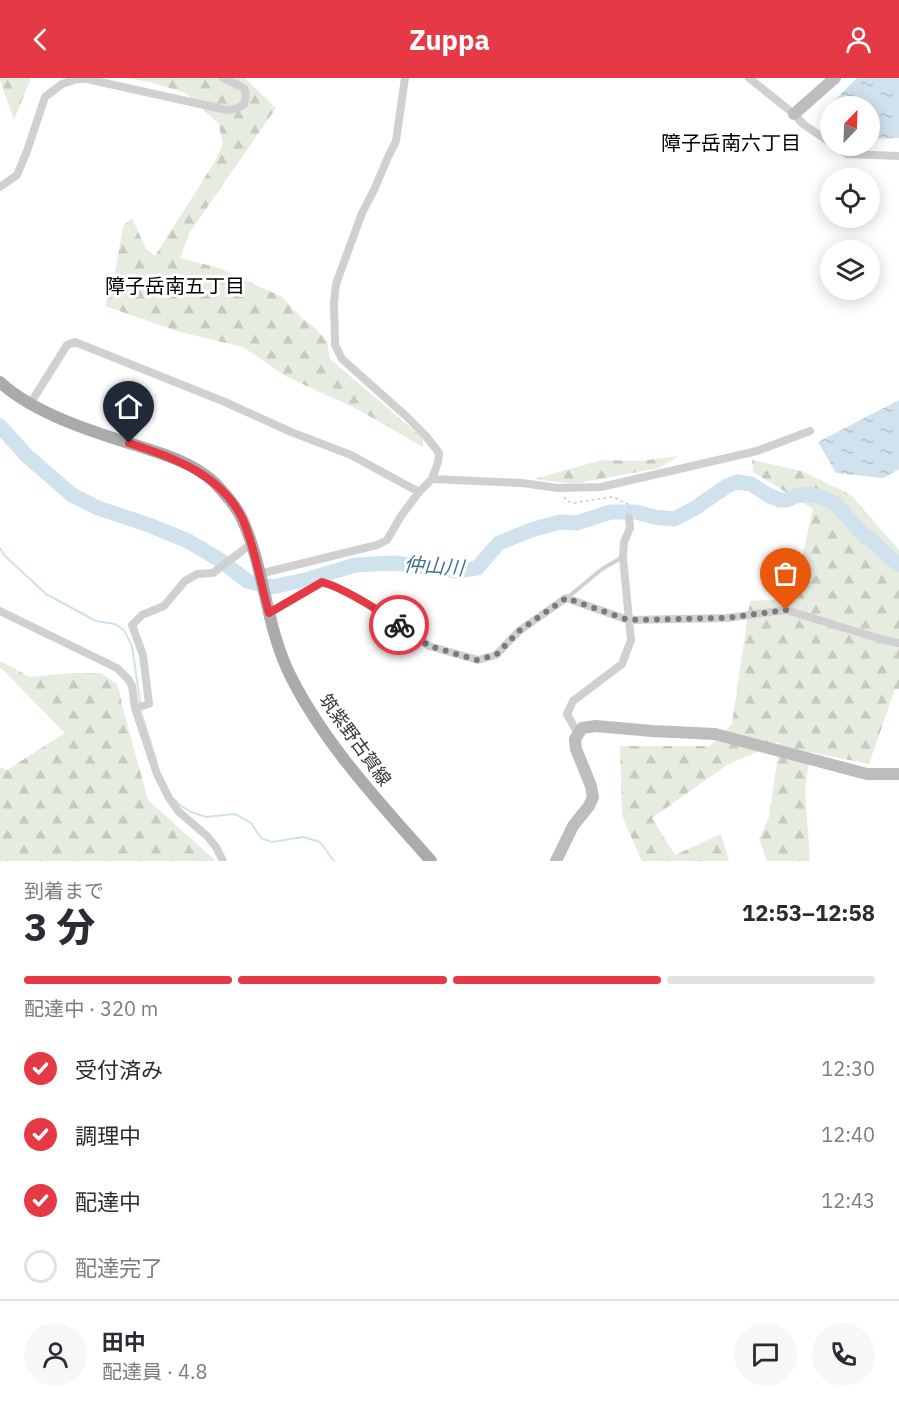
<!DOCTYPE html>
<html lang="ja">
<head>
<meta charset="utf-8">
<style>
	:root { --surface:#fff; --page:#f7f7f7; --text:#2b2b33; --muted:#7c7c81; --line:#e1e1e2; --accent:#e63946 }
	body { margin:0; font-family:"IBM Plex Sans","Noto Sans JP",sans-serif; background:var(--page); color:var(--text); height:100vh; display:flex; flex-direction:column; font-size:22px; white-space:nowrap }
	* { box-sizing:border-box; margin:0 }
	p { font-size:20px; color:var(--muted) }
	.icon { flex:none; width:33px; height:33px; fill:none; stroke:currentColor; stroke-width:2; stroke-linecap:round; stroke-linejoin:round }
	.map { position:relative; height:783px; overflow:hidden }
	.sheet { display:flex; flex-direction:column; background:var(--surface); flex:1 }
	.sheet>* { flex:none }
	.needle { width:39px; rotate:23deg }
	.controls { position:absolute; left:820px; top:18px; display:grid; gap:12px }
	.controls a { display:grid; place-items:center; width:60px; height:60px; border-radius:50%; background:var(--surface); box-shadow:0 3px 15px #0003; font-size:30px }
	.pin { position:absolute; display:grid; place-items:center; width:51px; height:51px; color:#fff; margin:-62px -26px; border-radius:50% 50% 50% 0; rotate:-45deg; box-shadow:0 0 6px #0007 }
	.pin .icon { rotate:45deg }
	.courier { position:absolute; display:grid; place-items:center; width:60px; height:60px; margin:-30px; border:4px solid #e63946; border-radius:50%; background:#fff; color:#222; box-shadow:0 2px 8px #0007 }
	.headline em { font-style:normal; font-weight:800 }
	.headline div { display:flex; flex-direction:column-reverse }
	.headline { display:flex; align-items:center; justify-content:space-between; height:102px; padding:0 24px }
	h1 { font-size:39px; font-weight:800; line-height:45px }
	.bar { display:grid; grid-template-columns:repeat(4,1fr); gap:9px 6px; align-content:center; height:72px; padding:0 24px }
	.bar i { height:8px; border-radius:4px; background:var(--line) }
	.bar .active { background:var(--accent) }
	.bar p { grid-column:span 4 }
	.line { display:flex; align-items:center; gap:15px; padding:0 24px; border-top:2px solid var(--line) }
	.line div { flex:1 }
	.round { display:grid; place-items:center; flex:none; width:63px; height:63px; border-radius:32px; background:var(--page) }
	ol { padding:0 24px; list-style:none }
	li { display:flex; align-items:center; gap:18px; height:66px }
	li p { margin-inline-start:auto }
	li .icon { padding:6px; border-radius:50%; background:var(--accent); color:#fff; stroke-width:4 }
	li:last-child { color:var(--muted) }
	li i { width:33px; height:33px; border:3px solid var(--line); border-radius:50% }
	header { display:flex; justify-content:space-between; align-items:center; height:78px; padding:0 24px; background:var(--accent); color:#fff; font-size:27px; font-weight:800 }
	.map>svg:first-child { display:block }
	.forest { fill:url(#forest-firs) }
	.water { fill:url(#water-ripples) }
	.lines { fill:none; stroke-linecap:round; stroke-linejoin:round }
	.stream { stroke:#cfe2ee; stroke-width:2 }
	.river { stroke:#cfe2ee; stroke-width:15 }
	.path { stroke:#cdcdcd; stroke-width:1.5; stroke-dasharray:3 3; stroke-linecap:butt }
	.lane { stroke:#d0d0d0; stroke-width:4 }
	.street { stroke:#d0d0d0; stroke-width:8 }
	.secondary { stroke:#bdbdbd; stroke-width:12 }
	.primary { stroke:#ababab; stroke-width:12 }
	.done { stroke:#7a7a7a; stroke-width:6; stroke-dasharray:0 10.8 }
	.route { stroke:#e63946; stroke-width:8 }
	.labels { text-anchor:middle; stroke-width:6; stroke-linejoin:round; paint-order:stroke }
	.street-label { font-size:18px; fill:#333; stroke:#fff }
	.neighbourhood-label { font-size:20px; fill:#000; stroke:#fff }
	.water-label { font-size:20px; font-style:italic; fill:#3f7597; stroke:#fff }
</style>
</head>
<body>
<header><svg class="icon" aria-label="back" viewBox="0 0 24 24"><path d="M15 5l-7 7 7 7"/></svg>Zuppa<svg class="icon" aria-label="person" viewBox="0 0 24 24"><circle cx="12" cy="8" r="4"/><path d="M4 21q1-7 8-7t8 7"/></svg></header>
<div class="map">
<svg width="899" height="783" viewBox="0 0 899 783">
	<defs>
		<pattern id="forest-firs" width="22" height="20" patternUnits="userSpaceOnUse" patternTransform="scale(1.5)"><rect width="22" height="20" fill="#e6ecdf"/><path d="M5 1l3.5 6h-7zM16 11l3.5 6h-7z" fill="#c6cbc0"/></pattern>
		<pattern id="water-ripples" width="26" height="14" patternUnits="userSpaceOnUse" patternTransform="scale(1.5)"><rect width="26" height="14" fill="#cfe2ee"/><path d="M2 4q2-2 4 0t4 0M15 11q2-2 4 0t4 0" fill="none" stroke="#b2c2cd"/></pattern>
	</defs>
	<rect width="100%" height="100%" fill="#fff"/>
	<path class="forest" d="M0,0H31L14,42L0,2Z
		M127,0H245L276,30L190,154L180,180L219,190L282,219L303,241L314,249L327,263L330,281L423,360V369L357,331L287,299L243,269L180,254L105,228L113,206L123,148L132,140L146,171L155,178L216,82L223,65L218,45L186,15L150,4Z
		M679,378L659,390L573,406L534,401L602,382L641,383Z
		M752,382L802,393L851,417L899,472V611H895L869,686L810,674L805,712L810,783H767L759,761L769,739L780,664L727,687L652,740L675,777L721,756L729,783H642L622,738L620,668H710L732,646L750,523L790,521L795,511L813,431L753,394Z
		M0,583L30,599L73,595H101L118,607L123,631L148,722L216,783H0V689L7,692L65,655L0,589Z"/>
	<path class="water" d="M857,0H899V60L870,61V28H831V49L822,42L833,24Z
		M899,322V391L883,400L836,395L818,364Z"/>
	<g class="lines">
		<path class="stream" d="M0,470L5,478L46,516L96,543L115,546L124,552L132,568L142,637L157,685
			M175,722L180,727L191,734L206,739L235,736L251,745L261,760L272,764L303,759L320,764L334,783"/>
		<path class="river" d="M0,348L27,378L72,417L98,430L149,447L188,463L220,482L247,503L272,509L309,501L355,487L394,485L457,493L477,490L499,465L531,452L560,444L576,445L611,434H636L654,439L674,441L695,430L727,408L737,404L751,406L768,417L780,422H787L796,418L807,416L820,419L836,426L864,458L871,461L889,479L899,486"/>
		<path class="path" d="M564,419L567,423L574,425L611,419L616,420L630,427V432"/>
		<path class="lane" d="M567,520L602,491L621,480"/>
		<path class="street" d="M749,0L794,36L803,46L831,65
			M834,68L847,76L899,78
			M0,109L17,97L27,73L45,19L62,6L77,1H87L227,32L236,31L244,26L246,18L244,10L223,0
			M30,326L67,267L75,264L225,324L291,354L351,377L419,414
			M432,401L522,405L558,410L601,409L757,373L810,353
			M259,496L377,467L387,462L401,438L419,414L432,401L438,384L439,375L426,358L406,338L342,281L335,267L334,225L336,206L362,135L374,112L388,79L396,63L405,0
			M0,533L117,590L128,601L132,608L135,630L157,696L169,720L179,734L207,758L216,769L223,783
			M269,535L322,505L332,507L370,527L429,568L478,582L496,577L519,553L566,520L628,542L727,540L786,532L884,562L899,565
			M135,630L149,626L143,577L132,547L142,537L164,528L185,503L197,496L213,495L251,466
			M578,656L567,636L573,623L622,586L631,562L623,480L624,464L630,450L629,440"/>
		<path class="secondary" d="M794,36L835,0
			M556,783L573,748L589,728L593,719L591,708L576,671L575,661L582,650L596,648L652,653L715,656L867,696H899"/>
		<path class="primary" d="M0,304C33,335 93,354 135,367C163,376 195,385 216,406C226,417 237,429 243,443C265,493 266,550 291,599C326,668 380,725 431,783"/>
	</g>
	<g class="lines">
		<path class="done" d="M399,547L429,568L477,582L496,577L519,553L566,520L628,542L727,540L786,532"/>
		<path class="route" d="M129,365C173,380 222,396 243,442C256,472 260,505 269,535L322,504C346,511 378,532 399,547"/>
	</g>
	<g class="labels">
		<g class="street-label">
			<text transform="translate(355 662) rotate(54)" y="6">筑紫野古賀線</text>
		</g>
		<g class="neighbourhood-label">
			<text x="731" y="72">障子岳南六丁目</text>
			<text x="175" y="215">障子岳南五丁目</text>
		</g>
		<g class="water-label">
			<text transform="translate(434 488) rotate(4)" y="7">仲山川</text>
		</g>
	</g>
</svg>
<div class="controls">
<a><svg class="needle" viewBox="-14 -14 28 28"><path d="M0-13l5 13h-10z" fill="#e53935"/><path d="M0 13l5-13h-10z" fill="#7c7c81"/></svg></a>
<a><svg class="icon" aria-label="locate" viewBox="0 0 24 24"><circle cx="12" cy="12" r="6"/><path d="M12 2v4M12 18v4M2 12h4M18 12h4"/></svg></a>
<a><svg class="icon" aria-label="layers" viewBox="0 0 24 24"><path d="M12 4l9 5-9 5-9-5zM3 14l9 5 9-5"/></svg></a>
</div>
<div class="pin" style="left:786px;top:532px;background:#ea580c"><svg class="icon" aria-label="bag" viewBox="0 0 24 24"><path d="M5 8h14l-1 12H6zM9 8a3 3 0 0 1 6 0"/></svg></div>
<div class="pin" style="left:129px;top:365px;background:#1f2937"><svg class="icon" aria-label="home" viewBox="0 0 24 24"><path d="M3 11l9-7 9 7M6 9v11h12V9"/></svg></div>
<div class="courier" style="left:399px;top:547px"><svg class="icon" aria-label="bike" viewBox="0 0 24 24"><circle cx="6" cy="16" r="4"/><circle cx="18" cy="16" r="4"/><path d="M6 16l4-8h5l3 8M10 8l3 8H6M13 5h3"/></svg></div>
</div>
<section class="sheet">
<div class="headline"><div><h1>3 分</h1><p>到着まで</p></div><em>12:53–12:58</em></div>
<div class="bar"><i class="active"></i><i class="active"></i><i class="active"></i><i></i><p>配達中 · 320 m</p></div>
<ol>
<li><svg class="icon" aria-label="check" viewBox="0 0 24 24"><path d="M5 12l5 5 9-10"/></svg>受付済み<p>12:30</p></li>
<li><svg class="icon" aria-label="check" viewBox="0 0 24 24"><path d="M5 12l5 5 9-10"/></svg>調理中<p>12:40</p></li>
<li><svg class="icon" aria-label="check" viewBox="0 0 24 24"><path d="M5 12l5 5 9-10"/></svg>配達中<p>12:43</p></li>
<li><i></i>配達完了</li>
</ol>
<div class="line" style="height:108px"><a class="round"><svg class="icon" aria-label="person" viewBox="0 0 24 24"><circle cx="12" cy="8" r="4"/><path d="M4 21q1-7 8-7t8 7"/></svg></a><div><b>田中</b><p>配達員 · 4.8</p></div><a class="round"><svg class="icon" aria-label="chat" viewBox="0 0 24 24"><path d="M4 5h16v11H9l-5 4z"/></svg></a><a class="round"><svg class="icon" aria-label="phone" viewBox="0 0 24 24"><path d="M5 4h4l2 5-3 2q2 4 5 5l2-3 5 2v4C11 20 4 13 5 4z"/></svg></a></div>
</section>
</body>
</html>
